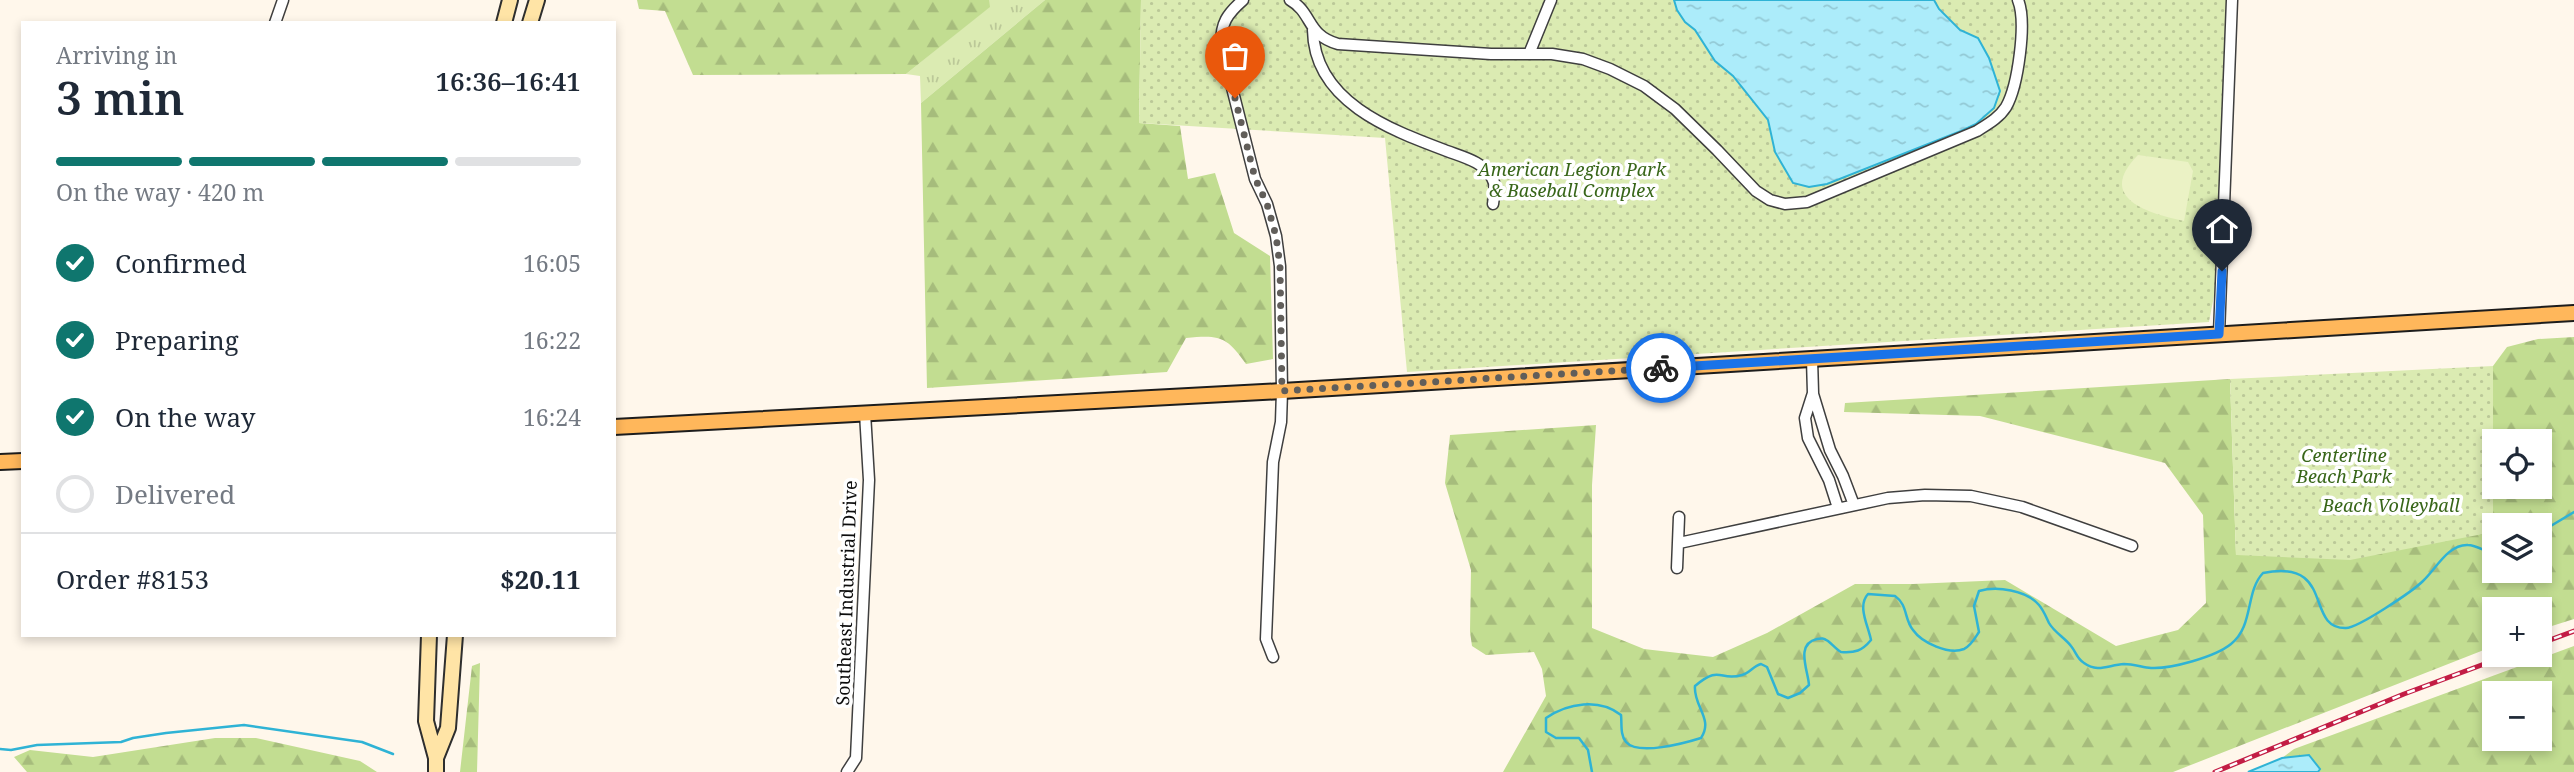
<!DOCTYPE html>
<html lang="en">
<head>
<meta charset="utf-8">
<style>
	:root { --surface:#fff; --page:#f2f2f3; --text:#1f2937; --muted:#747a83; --line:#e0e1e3; --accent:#0f766e }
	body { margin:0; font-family:"Noto Serif",serif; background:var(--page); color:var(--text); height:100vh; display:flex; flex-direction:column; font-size:26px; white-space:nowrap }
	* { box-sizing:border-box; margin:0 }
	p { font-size:23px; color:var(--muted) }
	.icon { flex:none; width:38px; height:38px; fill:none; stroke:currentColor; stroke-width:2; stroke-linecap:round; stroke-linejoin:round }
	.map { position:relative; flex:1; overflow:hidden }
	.sheet { position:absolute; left:21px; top:21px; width:595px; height:616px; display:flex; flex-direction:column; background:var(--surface); border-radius:0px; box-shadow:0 4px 10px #0003 }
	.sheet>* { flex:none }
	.tools { position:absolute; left:2482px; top:429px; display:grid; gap:14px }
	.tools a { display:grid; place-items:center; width:70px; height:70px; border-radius:0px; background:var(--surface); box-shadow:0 4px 10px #0003; font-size:35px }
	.pin { position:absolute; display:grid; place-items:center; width:60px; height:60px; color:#fff; margin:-72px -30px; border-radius:50% 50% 50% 0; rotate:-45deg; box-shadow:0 0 7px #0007 }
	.pin .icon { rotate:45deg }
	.courier { position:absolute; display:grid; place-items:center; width:70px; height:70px; margin:-35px; border:5px solid #1a73e8; border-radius:50%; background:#fff; color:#222; box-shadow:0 2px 9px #0007 }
	.summary em { font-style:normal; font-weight:600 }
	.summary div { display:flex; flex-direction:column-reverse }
	.summary { display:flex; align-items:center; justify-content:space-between; height:119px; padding:0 35px }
	h1 { font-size:46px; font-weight:600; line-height:52px }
	.bar { display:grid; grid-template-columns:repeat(4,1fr); gap:10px 7px; align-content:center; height:84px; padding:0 35px }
	.bar i { height:9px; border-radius:5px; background:var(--line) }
	.bar .selected { background:var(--accent) }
	.bar p { grid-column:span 4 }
	.line { display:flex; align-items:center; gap:18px; padding:0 35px; border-top:2px solid var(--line) }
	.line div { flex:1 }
	ol { padding:0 35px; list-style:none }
	li { display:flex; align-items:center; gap:21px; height:77px }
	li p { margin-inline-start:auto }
	li .icon { padding:7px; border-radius:50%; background:var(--accent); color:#fff; stroke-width:4 }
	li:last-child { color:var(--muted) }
	li i { width:38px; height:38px; border:4px solid var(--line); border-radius:50% }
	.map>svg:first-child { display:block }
	.grass { fill:url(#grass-tufts) }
	.forest { fill:url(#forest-firs); fill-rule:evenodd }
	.park { fill:url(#park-dots) }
	.pitch { fill:#ebf2c5 }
	.water { fill:url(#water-ripples); stroke:#2fb3d5; stroke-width:2 }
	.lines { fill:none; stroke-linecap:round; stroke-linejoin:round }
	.stream { stroke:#2fb3d5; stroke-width:2.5 }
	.minor-casing { stroke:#3f3f3f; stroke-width:13 }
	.secondary-casing { stroke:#2e2e2e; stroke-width:18 }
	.primary-casing { stroke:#1d1d1d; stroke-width:18 }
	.minor { stroke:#fff; stroke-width:10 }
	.secondary { stroke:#ffe4a6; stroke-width:14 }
	.primary { stroke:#ffb75b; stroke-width:14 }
	.rail-casing { stroke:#c31d45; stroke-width:5 }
	.rail { stroke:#fff; stroke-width:2.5; stroke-dasharray:8; stroke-linecap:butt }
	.done { stroke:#615e5a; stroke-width:7; stroke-dasharray:0 12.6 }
	.route { stroke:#1a73e8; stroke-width:9 }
	.labels { text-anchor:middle; stroke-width:7; stroke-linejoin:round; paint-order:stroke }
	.park-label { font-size:18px; font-style:italic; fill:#386619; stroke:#fff }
	.street-label { font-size:18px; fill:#0c0c0c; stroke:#fff }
</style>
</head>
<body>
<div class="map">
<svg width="2574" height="772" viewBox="0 0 2574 772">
	<defs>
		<pattern id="grass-tufts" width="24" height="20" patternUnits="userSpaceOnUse" patternTransform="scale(1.75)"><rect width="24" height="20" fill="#dbebb2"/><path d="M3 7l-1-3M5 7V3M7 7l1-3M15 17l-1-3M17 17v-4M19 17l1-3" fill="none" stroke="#bbc898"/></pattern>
		<pattern id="forest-firs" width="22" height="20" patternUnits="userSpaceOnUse" patternTransform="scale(1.75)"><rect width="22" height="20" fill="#c2dd91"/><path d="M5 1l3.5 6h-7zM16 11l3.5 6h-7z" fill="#a6bc7c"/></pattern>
		<pattern id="park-dots" width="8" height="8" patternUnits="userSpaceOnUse" patternTransform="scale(1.75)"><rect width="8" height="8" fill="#dbebb2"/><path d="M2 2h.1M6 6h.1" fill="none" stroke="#bbc898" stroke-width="1.8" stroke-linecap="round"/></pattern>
		<pattern id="water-ripples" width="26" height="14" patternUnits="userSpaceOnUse" patternTransform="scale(1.75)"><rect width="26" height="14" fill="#acecfa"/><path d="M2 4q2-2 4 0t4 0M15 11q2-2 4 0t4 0" fill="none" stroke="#93c9d5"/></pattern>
	</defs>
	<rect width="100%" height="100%" fill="#fff7eb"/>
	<path class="grass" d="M989,0H1045L921,103L920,76L906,74L989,7Z"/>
	<path class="forest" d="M637,0H989L990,7L906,74L693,75L665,11L639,9Z
		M1045,0H1141L1139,123L1180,126L1188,179L1215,173L1234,233L1270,256L1273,359L1246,364C1226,336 1220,335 1186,338L1167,372L927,388L921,103Z
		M2574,337V619L2539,630V609H2494V646L2173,772H1503L1546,696L1542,669L1534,652L1486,655L1472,646L1470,632L1471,570L1445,483L1450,435L1596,425L1592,485V628L1644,649L1713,657L1767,633L1855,584H1913L2005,580L2116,646L2178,630L2206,603L2203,515L2165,463L1980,416L1844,412L1845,403L2230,379L2236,555L2493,532V366L2507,347L2538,339ZM2494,441H2539V486H2494ZM2494,525H2539V570H2494Z
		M2574,646V772H2319L2320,769L2309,755L2282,758L2294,749ZM2494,693H2539V738H2494Z
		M480,663L477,772H460L472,666Z
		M215,738H256L360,761L377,772H27L14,757L30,750L93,757Z"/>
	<path class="park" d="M1141,0H2232L2223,249L2209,322L1407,372L1385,138L1139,123Z
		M2493,366V532L2350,560L2236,555L2230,379Z"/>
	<path class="pitch" d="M2138,155L2188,162L2193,171L2184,221C2151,214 2094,199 2138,155Z"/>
	<path class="water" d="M1674,0H1934L1939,9L1960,30L1978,38L1989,58L2000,91L1994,108L1976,124L1961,131L1827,184L1809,187L1793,183L1775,152L1768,120L1733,76L1715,61L1695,30L1685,22L1677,10Z
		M2309,755L2320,769L2318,772H2248L2282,758Z"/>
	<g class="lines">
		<path class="stream" d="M2539,533L2574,512
			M0,749L11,750L37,745L121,742L133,738L166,733L244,725L362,742L393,754
			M1592,772L1588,750L1579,738H1556L1546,732V718C1568,703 1599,698 1621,715C1622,724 1620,735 1626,742C1638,756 1685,743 1701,738C1714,719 1693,706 1695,686C1721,664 1719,682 1742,675C1750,673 1753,666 1761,664L1767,667L1778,694L1788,698L1800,693L1809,685C1808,670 1795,644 1817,639C1822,638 1823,638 1828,641C1832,644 1836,649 1841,652C1855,653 1862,651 1871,640C1868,625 1857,606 1868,594L1895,596C1908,605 1904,619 1913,630C1922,643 1949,655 1964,649C1971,646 1975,638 1979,632L1974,606L1979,591C1997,586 2026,590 2039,605C2044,611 2046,617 2049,623C2054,632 2065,638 2071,646C2076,652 2077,659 2084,663C2098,673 2108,665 2124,664C2133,664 2142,667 2151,668C2171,669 2215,657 2231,644C2254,626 2245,592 2263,573C2336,558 2304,629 2346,628C2358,628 2413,591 2423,581C2436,569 2448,544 2468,545C2476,545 2486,552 2494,554"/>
		<defs>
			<path id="minor" d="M1243,0C1227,14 1221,23 1221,44L1255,179L1267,204L1276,236L1280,266L1282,391L1281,422L1273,462L1266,639L1273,657
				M1290,0C1313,13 1306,35 1338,44L1491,54H1552L1583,59L1610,69L1644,86L1675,109L1717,150L1756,191L1770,200L1785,204L1807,202L1977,131C1988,124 1999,118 2006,107C2018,86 2027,22 2018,0
				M275,23L283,0
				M1313,30C1314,102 1391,130 1447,151C1463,157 1484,162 1492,178C1497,186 1494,195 1493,204
				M1529,54L1551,0
				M2219,334L2232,0
				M1812,359L1813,393L1805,418L1808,438L1829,480L1838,508
				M1813,394L1830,450L1843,476L1854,505
				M1679,543L1888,498L1925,495L1971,496L2022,507L2132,546
				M1677,568L1679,517
				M847,772L856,758L869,480L865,413"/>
			<path id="secondary" d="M504,23L510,0
				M530,23L537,0
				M429,635L426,721L436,758V772
				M436,758L448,728L455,635"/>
			<path id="primary" d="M614,427L1282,391L2574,313
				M0,462L23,461"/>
		</defs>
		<use href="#minor" class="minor-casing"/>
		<use href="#secondary" class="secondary-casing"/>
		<use href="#primary" class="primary-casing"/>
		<use href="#minor" class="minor"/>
		<use href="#secondary" class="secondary"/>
		<use href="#primary" class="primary"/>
		<defs>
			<path id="rail" d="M2539,644L2574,631
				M2215,772L2404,694L2511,654"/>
		</defs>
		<use href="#rail" class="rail-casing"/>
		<use href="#rail" class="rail"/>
	</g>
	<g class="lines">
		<path class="done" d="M1235,98L1255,178L1267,204L1276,236L1280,266L1282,391L1661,368"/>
		<path class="route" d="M1661,368L2219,334L2222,271"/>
	</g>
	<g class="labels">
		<g class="park-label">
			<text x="1572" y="176">American Legion Park<tspan x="1572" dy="21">&amp; Baseball Complex</tspan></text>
			<text x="2344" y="462">Centerline<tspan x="2344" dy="21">Beach Park</tspan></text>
			<text x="2391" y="512">Beach Volleyball</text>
		</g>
		<g class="street-label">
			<text transform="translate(847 593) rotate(-88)" y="6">Southeast Industrial Drive</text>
		</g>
	</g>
</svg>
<div class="tools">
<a><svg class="icon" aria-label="locate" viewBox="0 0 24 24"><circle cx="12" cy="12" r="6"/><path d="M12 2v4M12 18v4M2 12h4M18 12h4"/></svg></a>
<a><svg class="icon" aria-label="layers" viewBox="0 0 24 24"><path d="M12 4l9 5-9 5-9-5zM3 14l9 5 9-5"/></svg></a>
<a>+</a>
<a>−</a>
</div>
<div class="pin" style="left:1235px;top:98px;background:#ea580c"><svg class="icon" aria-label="bag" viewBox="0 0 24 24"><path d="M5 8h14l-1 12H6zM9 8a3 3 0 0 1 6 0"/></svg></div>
<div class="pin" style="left:2222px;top:271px;background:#1f2937"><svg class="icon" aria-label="home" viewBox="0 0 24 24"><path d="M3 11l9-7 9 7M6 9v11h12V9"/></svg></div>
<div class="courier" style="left:1661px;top:368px"><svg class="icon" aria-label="bike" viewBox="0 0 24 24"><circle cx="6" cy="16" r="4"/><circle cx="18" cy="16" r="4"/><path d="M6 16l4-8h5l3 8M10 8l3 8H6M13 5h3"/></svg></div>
<section class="sheet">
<div class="summary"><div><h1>3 min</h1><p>Arriving in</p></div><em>16:36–16:41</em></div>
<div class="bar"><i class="selected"></i><i class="selected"></i><i class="selected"></i><i></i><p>On the way · 420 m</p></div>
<ol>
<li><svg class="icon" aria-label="check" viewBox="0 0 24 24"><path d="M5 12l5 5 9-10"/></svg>Confirmed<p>16:05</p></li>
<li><svg class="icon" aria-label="check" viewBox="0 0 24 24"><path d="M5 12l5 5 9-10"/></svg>Preparing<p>16:22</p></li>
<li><svg class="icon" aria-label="check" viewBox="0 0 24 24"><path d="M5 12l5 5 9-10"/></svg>On the way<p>16:24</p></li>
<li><i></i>Delivered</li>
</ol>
<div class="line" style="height:91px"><div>Order #8153</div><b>$20.11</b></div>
</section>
</div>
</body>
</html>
